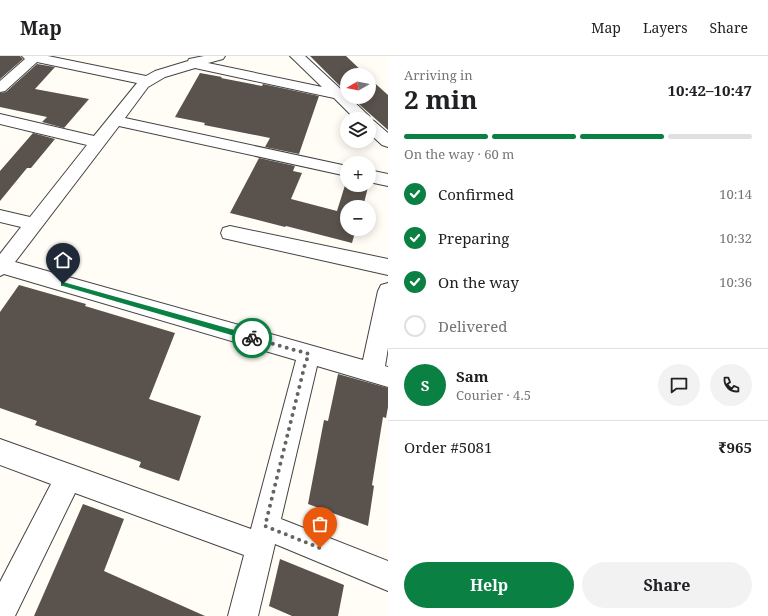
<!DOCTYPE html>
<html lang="en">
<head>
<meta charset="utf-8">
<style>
	:root { --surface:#fff; --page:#f2f2f2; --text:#202124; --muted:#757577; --line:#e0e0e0; --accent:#0b8043 }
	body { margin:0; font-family:"Noto Serif",serif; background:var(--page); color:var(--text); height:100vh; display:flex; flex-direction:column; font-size:15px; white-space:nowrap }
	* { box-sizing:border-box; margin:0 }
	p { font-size:13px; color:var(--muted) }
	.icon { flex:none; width:22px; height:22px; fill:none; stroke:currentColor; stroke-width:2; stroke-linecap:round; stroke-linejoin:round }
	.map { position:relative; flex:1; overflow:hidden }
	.drawer { display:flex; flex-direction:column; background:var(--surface); width:380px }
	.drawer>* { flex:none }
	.needle { width:26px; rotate:261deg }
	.fabs { position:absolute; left:340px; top:12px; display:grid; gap:8px }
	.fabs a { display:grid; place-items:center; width:36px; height:36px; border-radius:50%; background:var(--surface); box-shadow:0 2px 10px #0003; font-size:20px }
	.pin { position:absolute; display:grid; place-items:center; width:34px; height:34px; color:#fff; margin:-41px -17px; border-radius:50% 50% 50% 0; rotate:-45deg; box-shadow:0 0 4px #0007 }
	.pin .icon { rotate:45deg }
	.courier { position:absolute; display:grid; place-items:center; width:40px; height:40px; margin:-20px; border:3px solid #0b8043; border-radius:50%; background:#fff; color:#222; box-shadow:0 1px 5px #0007 }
	.summary em { font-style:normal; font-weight:700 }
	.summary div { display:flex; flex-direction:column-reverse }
	.summary { display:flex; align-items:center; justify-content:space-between; height:68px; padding:0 16px }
	h1 { font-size:26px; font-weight:700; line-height:30px }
	.bar { display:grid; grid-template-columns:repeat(4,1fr); gap:6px 4px; align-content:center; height:48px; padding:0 16px }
	.bar i { height:5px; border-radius:3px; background:var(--line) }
	.bar .active { background:var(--accent) }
	.bar p { grid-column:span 4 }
	.line { display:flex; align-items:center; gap:10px; padding:0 16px; border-top:1px solid var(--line) }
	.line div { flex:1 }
	.round { display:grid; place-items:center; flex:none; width:42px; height:42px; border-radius:21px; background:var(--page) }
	ol { padding:0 16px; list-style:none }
	li { display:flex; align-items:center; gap:12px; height:44px }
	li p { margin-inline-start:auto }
	li .icon { padding:4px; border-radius:50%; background:var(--accent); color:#fff; stroke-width:4 }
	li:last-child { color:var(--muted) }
	li i { width:22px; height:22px; border:2px solid var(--line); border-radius:50% }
	.primary-button { display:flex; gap:8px; margin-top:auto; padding:8px 16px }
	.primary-button a { flex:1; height:46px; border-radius:24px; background:var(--accent); color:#fff; font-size:16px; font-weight:700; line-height:46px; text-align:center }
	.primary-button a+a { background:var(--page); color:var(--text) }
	header { display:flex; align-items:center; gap:24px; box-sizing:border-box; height:56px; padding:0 20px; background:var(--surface); border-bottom:1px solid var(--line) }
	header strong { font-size:19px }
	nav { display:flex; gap:22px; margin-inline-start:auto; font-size:14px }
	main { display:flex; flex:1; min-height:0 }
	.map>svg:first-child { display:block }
	.building { fill:#5a524d }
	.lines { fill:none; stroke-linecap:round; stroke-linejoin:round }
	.street-casing { stroke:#444; stroke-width:2 }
	.street { fill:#fff; fill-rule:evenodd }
	.route { fill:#0b8043 }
	.done { stroke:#646461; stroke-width:4; stroke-dasharray:0 7.2 }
</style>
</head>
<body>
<header>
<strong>Map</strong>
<nav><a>Map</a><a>Layers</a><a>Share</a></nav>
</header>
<main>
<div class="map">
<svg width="388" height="560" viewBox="0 0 388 560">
	<rect width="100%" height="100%" fill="#fffdf5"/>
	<path class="building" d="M0,0H20L23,3L0,23Z
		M310,0H346L366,19H347V37Z
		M37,8L55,11L35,33L89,43L64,72L42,66L47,61L0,51V37L6,36Z
		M200,17L222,21L221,22L262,30L263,28L319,40L299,98L265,91L270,82L204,69L205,67L175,61Z
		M369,22L388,39V74L351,41H369Z
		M33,77L55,83L31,112H27L0,145V115Z
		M259,102L295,110L293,115L302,117L291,143L337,155L346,126L347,129H359L368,131L363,151H347V173H356L352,187L286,170L285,171L230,157Z
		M19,229L86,248L85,250L175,277L149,343L201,360L179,425L139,411L141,406L35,369L37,365L0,352V256Z
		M338,318L388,332V351L386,362L383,361L372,429L374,430L368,470L308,448L324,364L328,365Z
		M83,448L124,463L104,515L205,560H34Z
		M280,503L344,529L338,560H292L269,550Z"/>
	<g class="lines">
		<defs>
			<path id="street" d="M22,0H48L146,20L155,15L188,5L189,3L204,0H225L223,3L208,7L322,31L290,0H305L347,39V41H349L369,60L371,64L374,65L388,77V91L382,89L369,77V63H355L334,42L195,12L165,21L148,31L125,62L347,110V120L119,70L15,206L363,304L378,235L381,229L388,227V292L385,310L388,311V331L317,310L281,463L388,505V535L275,488L258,560H228L244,499L75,437L15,560H0V526L51,428L0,409V383L251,473L296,304L4,218L0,220V198L21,171L0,166V154L30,161L87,89L0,68V58L94,80L137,27L37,6L5,35L0,36V25L25,3Z
				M369,114L388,118V130L369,126Z
				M230,170L388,203V219L223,182L221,177L223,172Z"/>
		</defs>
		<use href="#street" class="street-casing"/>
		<use href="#street" class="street"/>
	</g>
	<path class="route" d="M61,226H63L252,279L255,282L252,285L63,230H61Z"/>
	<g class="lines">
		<path class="done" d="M252,282L309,298L305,308L265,470L320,492"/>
	</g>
</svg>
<div class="fabs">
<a><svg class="needle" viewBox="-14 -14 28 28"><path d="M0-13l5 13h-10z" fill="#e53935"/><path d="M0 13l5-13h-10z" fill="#757577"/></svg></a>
<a><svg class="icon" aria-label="layers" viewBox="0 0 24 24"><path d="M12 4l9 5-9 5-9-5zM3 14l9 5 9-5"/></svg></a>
<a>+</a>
<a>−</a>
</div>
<div class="pin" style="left:320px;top:492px;background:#ea580c"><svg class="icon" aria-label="bag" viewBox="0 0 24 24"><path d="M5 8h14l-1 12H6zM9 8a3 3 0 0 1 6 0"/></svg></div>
<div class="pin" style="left:63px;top:228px;background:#1f2937"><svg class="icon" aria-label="home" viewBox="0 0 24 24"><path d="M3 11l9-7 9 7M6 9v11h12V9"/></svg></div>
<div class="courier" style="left:252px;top:282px"><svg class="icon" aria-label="bike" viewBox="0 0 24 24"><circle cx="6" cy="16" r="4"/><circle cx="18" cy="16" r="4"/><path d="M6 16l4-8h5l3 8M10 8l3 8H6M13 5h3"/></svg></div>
</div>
<section class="drawer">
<div class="summary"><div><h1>2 min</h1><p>Arriving in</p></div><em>10:42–10:47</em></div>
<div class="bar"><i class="active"></i><i class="active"></i><i class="active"></i><i></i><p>On the way · 60 m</p></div>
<ol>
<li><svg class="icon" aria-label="check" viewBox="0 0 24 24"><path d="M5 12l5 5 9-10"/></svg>Confirmed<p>10:14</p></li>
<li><svg class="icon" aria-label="check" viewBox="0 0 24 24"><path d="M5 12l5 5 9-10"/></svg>Preparing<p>10:32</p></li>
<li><svg class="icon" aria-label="check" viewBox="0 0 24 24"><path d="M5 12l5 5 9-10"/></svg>On the way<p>10:36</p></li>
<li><i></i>Delivered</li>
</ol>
<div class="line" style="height:72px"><b class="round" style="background:var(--accent);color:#fff">S</b><div><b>Sam</b><p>Courier · 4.5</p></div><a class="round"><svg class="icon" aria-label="chat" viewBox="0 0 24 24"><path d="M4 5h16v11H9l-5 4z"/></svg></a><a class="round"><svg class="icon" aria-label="phone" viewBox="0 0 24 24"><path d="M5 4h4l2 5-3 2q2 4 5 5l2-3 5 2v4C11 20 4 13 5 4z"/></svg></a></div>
<div class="line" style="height:52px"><div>Order #5081</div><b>₹965</b></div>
<div class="primary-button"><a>Help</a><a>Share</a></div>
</section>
</main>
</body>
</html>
